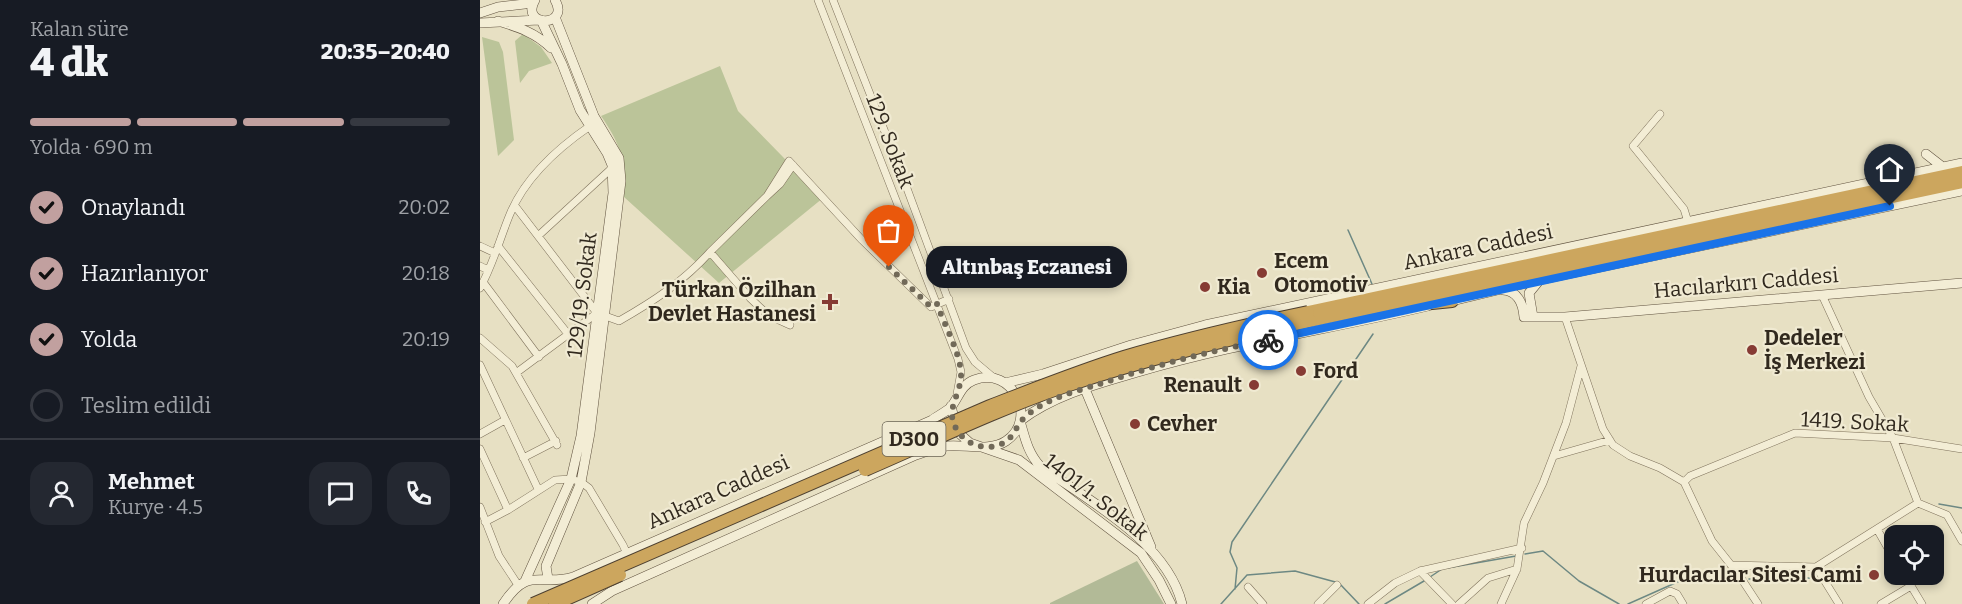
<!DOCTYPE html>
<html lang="tr">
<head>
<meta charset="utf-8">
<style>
	:root { --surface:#171b24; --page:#242831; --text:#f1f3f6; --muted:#9ea1a6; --line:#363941; --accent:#c1a09f }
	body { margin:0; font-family:Bitter,serif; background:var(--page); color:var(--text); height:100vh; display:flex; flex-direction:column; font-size:22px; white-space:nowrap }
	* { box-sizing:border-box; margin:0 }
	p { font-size:20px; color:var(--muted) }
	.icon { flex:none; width:33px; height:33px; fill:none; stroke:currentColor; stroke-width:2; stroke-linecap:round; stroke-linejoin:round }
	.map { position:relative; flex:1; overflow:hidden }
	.details { display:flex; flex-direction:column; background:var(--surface); width:480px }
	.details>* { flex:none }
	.controls { position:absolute; left:1404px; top:525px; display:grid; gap:12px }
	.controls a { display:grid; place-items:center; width:60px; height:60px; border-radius:12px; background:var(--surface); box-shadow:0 3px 9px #0003; font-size:30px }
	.pin { position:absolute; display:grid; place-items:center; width:51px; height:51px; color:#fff; margin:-62px -26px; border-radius:50% 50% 50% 0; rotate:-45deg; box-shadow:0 0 6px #0007 }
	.pin .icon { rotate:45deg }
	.courier { position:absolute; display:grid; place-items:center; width:60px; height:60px; margin:-30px; border:4px solid #1a73e8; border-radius:50%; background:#fff; color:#222; box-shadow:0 2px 8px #0007 }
	.bubble { position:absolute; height:42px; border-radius:18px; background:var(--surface); box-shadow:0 3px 9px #0003; font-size:20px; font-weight:800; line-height:42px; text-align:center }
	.headline em { font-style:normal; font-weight:800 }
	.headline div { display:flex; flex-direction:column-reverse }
	.headline { display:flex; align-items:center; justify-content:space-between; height:102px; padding:0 30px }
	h1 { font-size:39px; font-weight:800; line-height:45px }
	.bar { display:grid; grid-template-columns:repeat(4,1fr); gap:9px 6px; align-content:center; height:72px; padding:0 30px }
	.bar i { height:8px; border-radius:4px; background:var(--line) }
	.bar .current { background:var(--accent) }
	.bar p { grid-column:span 4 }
	.line { display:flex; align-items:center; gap:15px; padding:0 30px; border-top:2px solid var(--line) }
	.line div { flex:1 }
	.round { display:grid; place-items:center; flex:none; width:63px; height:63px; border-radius:18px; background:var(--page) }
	ol { padding:0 30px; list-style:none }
	li { display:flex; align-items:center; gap:18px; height:66px }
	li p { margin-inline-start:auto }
	li .icon { padding:6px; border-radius:50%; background:var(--accent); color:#111; stroke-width:4 }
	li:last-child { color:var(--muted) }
	li i { width:33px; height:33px; border:3px solid var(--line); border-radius:50% }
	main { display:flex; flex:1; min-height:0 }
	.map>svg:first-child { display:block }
	.green { fill:#bbc499 }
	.cemetery { fill:#b2ba97 }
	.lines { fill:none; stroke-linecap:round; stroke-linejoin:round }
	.stream { stroke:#6d8883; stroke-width:1.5 }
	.street-casing { stroke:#7f725c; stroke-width:8 }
	.secondary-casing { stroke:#615340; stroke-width:10 }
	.highway-casing { stroke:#4e4030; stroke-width:14 }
	.street { stroke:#f3edd5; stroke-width:7 }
	.secondary { stroke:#f3edd5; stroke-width:9 }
	.highway { stroke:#cca65e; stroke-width:12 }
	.highway-bridge-casing { stroke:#4e4030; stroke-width:14; stroke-linecap:butt }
	.highway-bridge { stroke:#cca65e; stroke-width:12 }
	.done { stroke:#716958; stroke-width:6; stroke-dasharray:0 10.8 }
	.route { stroke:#1a73e8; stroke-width:8 }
	.poi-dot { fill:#863b34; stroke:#f0ead2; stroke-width:2 }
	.labels { text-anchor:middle; stroke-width:4.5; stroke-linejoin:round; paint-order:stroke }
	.shield { fill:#f0ead2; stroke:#6a6354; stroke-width:1.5 }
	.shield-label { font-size:20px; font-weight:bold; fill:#31291e }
	.street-label { font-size:21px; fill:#31291e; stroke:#f0ead2 }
	.poi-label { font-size:21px; font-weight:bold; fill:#31291e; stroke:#f0ead2; text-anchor:start }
</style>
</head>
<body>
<main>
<section class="details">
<div class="headline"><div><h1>4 dk</h1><p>Kalan süre</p></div><em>20:35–20:40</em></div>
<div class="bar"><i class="current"></i><i class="current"></i><i class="current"></i><i></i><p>Yolda · 690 m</p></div>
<ol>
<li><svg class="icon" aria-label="check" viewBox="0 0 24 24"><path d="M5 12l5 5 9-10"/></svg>Onaylandı<p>20:02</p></li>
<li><svg class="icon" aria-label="check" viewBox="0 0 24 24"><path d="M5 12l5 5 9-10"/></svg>Hazırlanıyor<p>20:18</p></li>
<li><svg class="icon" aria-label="check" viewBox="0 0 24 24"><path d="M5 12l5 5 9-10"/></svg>Yolda<p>20:19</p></li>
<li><i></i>Teslim edildi</li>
</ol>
<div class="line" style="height:108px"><a class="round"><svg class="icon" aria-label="person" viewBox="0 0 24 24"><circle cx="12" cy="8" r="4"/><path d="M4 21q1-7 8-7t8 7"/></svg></a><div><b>Mehmet</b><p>Kurye · 4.5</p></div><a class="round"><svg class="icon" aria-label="chat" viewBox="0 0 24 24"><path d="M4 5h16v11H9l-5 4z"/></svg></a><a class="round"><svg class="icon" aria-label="phone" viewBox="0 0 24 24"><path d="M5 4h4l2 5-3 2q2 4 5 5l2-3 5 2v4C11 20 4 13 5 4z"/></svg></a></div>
</section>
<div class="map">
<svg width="1482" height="604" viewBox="0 0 1482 604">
	<rect width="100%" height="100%" fill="#e7e0c3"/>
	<path class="green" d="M43,34L61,47L72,63L49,71L40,83L35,41Z
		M2,37L19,42L23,52L34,140L18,156Z
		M240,66L258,111L343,198L239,283L144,197C146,161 141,145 121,116Z"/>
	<path class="cemetery" d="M657,561L684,604H570V603Z"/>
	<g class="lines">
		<path class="stream" d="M868,230L892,284
			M1459,504L1482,508
			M1045,554L1063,551L1099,581L1139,604
			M967,568L1036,556
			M950,577L962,569
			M1269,579L1338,578
			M755,589L757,568L750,552L752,542L893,334
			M741,604L767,575L815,571L859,583L879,604
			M905,604L944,581
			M1148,604L1202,580L1258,579"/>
		<defs>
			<path id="street" d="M338,0L478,359L481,372L477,394
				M353,0L425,183L486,348L495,362L514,378
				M1180,114L1153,146L1204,209L1208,222
				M313,165L300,184L287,196L309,161L382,240L451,307L469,299
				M287,196L230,252L270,298L288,315L310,325
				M35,206L117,313L139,321C174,301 203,282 230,252
				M58,236L132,168
				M0,246L15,253
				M18,246L88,334
				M0,266L8,270
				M3,282L59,357
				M0,288C13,265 20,238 30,214C45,178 78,148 110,126
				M1342,295L1389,397L1413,438L1438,503
				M1085,317L1123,429L1133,445L1150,456L1180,468L1204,482L1232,541L1259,575L1278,604
				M0,338L32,366L77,445
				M0,365L58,489
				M36,373L117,313
				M0,434L25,420
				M0,449L28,510
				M1074,456L1130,440
				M43,458L76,441
				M1204,482L1210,476L1315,433L1413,438L1482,449
				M1438,503L1467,515L1482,541
				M0,507L19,556L38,585
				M5,522L28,510L75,480L91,479L101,482L109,488L143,545L147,554
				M1397,529L1414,559
				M1251,565L1336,567L1438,503
				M1336,567L1359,604
				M940,571L972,604
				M1424,574L1442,604
				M768,587L783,604
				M838,604L857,585
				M888,604L915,583L940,571L1042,548
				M979,604L1008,578L1037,569
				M1021,604L1037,569L1044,523L1063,483L1086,423L1101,366
				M1166,604L1190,591L1197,594L1203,604
				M1401,604L1431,586"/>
			<path id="secondary" d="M55,0C39,27 91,28 75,0
				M0,13L18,7L53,3
				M18,21C38,27 56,33 71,48
				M0,23L59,20
				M1446,154L1464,168
				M1023,290C1038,291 1043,304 1044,317H1085L1482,283
				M968,302L1059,280L1482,191
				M1053,317L1049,293L1058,282
				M525,383L563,374L651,345L725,325L1482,163
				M605,389L671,547
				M471,406L476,427L481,435L490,443L539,460L661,553L679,580L691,604
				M540,421C574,395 617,384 658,372C753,344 851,329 948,306
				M540,421C545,438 548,453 560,466C609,501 687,542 702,604
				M68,579L66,566L101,482L110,433L141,181L139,158L114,116L75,17
				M45,581L91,479L101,436L133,193L132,165L127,153L100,110L82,64L61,20
				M23,604C49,565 59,587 93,577L452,420C457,416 466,412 471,407C479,397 481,385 494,380C532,365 559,419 526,441C510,452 485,444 467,446C457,447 446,452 436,455L132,591L112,604"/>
			<path id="highway" d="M942,304L972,301
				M828,312L1482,172
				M831,321L1482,182"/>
		</defs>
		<use href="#street" class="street-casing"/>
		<use href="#secondary" class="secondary-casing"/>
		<use href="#highway" class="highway-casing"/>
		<use href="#street" class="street"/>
		<use href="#secondary" class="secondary"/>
		<use href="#highway" class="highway"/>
		<defs>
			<path id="highway-bridge" d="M385,470C450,442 516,410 583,387C664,359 747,340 831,321
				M53,604L510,406C554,389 599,371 644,357C705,339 766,325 828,312
				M75,604L140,575"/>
		</defs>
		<use href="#highway-bridge" class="highway-bridge-casing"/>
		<use href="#highway-bridge" class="highway-bridge"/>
	</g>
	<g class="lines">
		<path class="done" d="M409,267L451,307L457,304C464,324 480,353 481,373C482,396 461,411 480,434C490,447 511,451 525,442C534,436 536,427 542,420C549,413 559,406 568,402C584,394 603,389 620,384C675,365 731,351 788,340"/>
		<path class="route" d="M788,340L1410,206"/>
	</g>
	<g class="poi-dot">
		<circle cx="782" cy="273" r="6"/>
		<circle cx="725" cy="287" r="6"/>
		<path d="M347 293h6v6h6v6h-6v6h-6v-6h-6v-6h6z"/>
		<circle cx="1272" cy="350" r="6"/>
		<circle cx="821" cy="371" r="6"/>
		<circle cx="774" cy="385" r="6"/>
		<circle cx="655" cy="424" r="6"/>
		<circle cx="1394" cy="575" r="6"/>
	</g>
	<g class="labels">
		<rect class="shield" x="402.5" y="422" width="63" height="34" rx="4.5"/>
		<g class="shield-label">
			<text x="434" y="446">D300</text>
		</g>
		<g class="street-label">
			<text transform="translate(410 141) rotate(69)" y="7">129. Sokak</text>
			<text transform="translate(998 247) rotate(-12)" y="7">Ankara Caddesi</text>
			<text transform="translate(1266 283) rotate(-5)" y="7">Hacılarkırı Caddesi</text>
			<text transform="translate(102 295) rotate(-83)" y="7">129/19. Sokak</text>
			<text transform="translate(1375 422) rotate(3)" y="7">1419. Sokak</text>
			<text transform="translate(238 492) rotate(-24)" y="7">Ankara Caddesi</text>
			<text transform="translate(616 497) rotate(38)" y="7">1401/1. Sokak</text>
		</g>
		<g class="poi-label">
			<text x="794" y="268">Ecem<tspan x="794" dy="24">Otomotiv</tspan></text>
			<text x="737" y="294">Kia</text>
			<text x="336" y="297" text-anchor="end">Türkan Özilhan<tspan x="336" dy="24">Devlet Hastanesi</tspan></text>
			<text x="1284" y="345">Dedeler<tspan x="1284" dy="24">İş Merkezi</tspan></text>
			<text x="833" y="378">Ford</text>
			<text x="762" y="392" text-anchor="end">Renault</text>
			<text x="667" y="431">Cevher</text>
			<text x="1382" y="582" text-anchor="end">Hurdacılar Sitesi Cami</text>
		</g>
	</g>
</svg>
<div class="controls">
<a><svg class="icon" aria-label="locate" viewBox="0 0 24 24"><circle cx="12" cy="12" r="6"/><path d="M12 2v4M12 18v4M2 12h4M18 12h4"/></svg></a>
</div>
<div class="pin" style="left:409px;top:267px;background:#ea580c"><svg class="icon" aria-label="bag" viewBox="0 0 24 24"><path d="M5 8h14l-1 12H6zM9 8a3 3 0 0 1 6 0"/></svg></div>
<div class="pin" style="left:1410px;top:206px;background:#1f2937"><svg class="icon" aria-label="home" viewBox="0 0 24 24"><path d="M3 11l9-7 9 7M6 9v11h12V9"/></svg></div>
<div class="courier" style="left:788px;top:340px"><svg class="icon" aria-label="bike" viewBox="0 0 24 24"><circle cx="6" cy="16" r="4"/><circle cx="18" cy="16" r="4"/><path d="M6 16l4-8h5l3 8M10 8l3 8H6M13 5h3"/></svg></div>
<div class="bubble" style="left:446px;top:246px;width:201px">Altınbaş Eczanesi</div>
</div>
</main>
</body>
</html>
